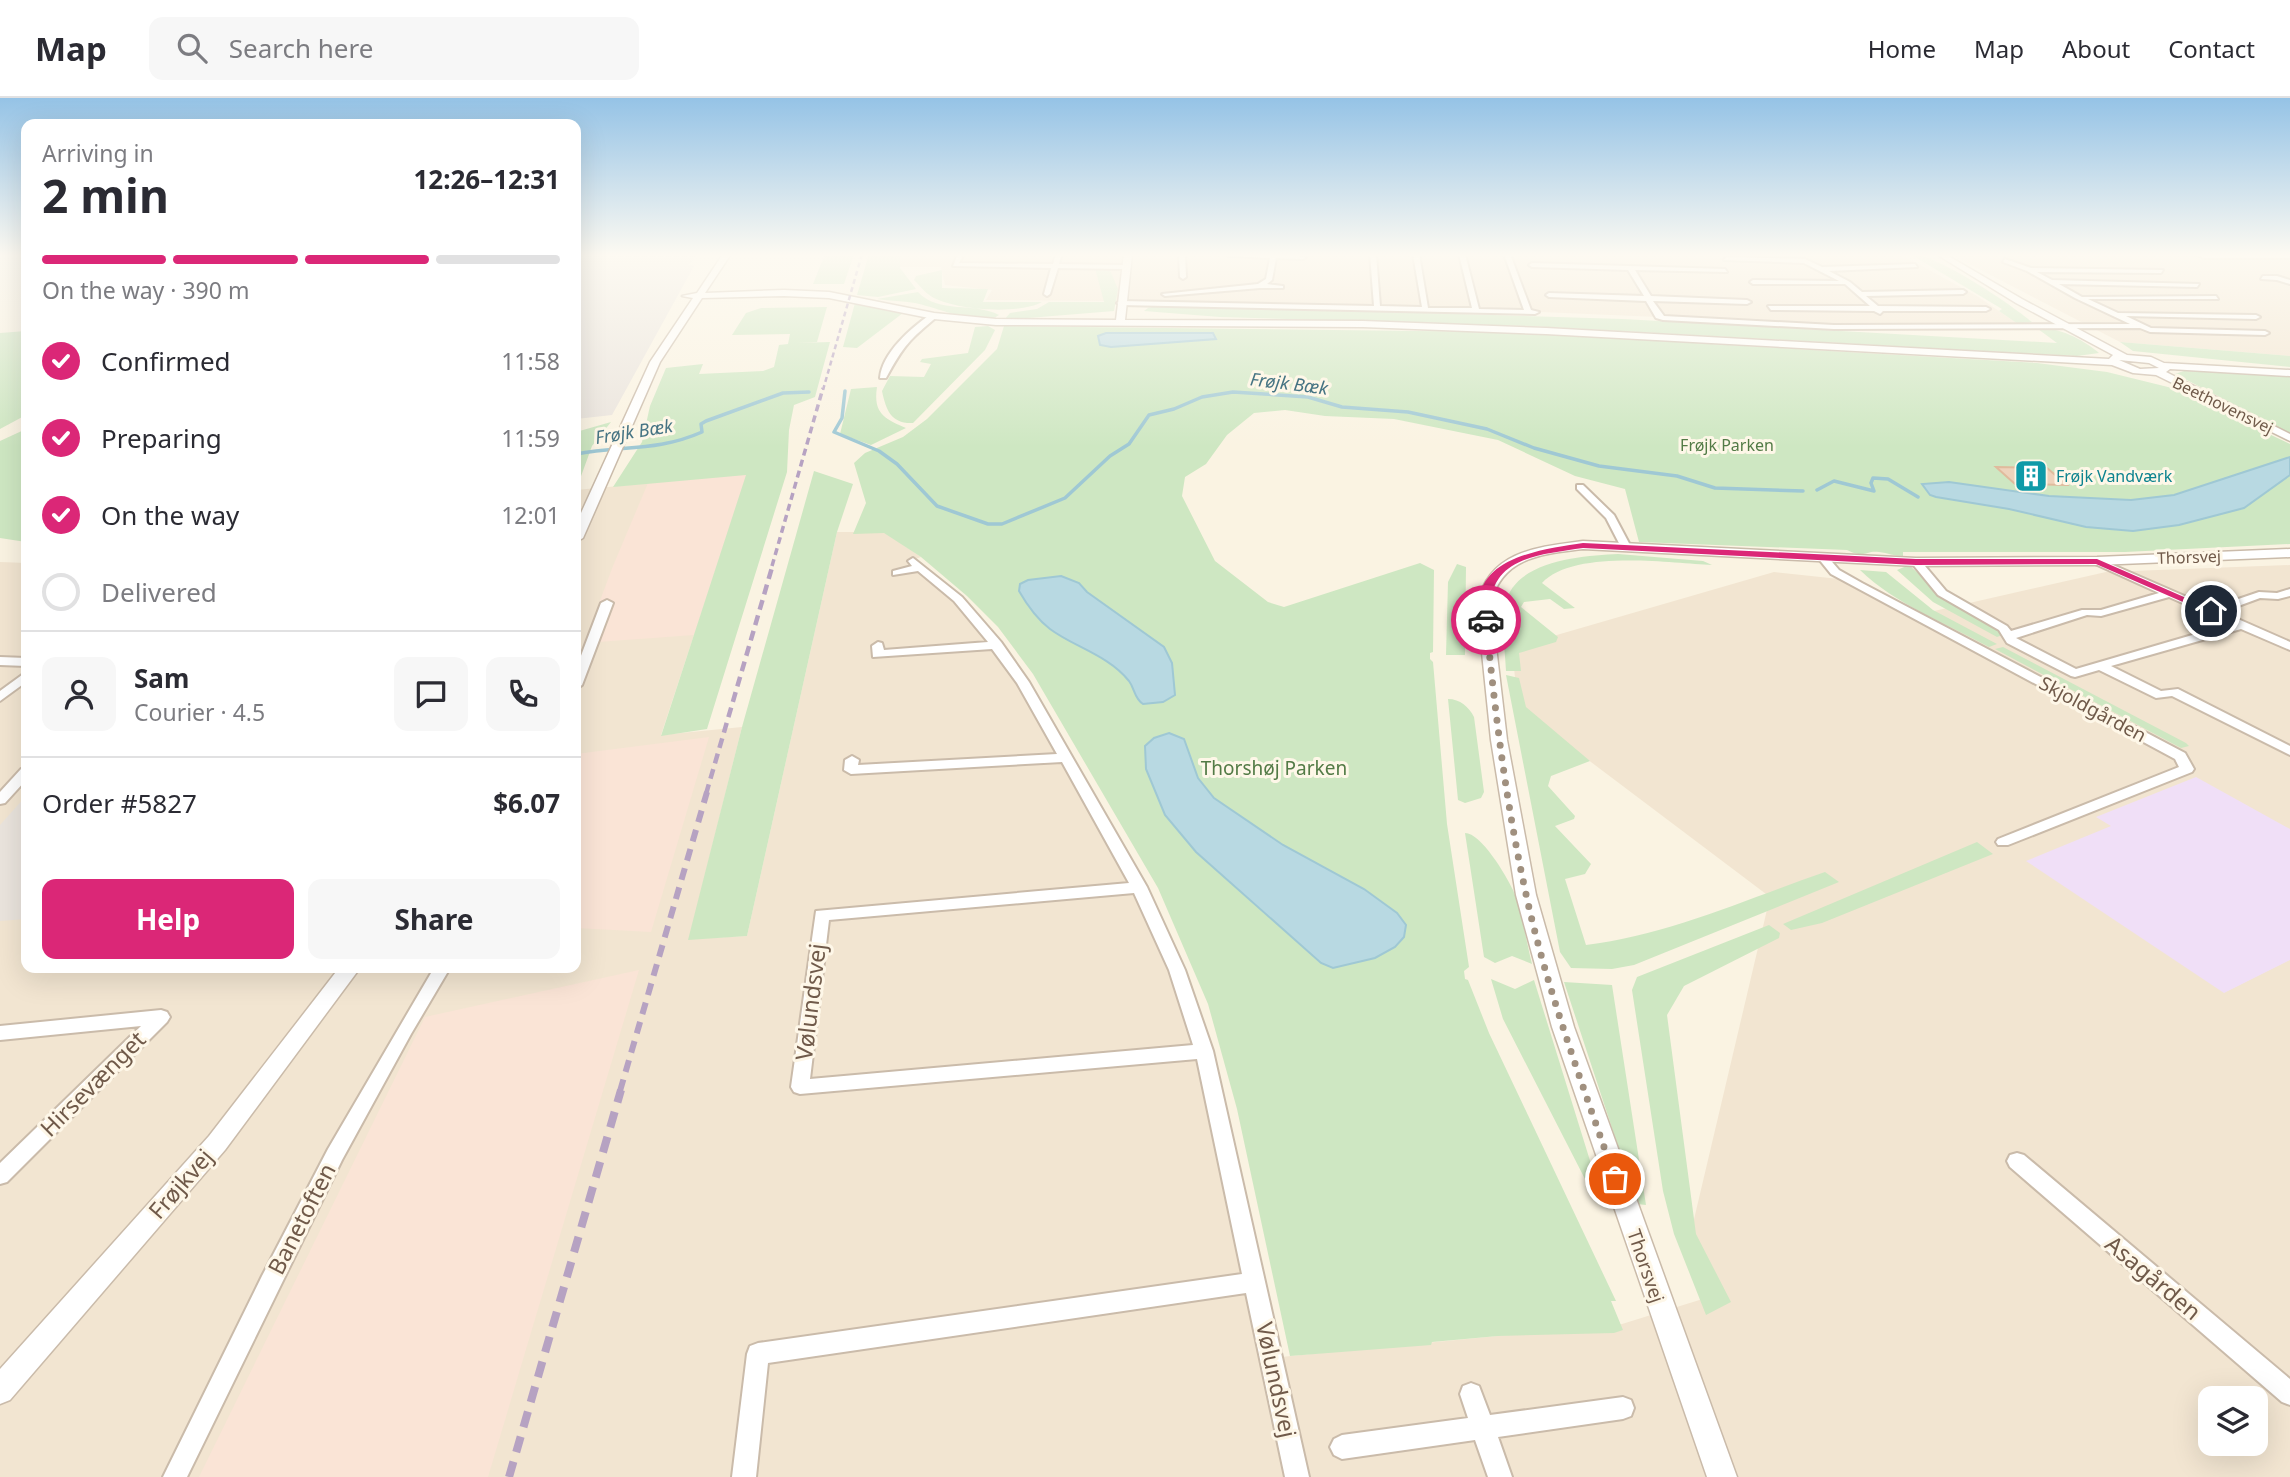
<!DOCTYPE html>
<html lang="en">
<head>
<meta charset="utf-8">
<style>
	:root { --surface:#fff; --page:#f7f7f7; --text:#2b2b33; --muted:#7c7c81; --line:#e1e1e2; --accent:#db2777 }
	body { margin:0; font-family:"Noto Sans",sans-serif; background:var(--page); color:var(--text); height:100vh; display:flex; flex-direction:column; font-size:26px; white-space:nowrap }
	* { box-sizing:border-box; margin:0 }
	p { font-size:23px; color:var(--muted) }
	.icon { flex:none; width:38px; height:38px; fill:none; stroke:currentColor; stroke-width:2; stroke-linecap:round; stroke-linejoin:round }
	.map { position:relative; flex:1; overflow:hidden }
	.side { position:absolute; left:21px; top:21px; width:560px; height:854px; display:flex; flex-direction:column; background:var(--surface); border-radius:14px; box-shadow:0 7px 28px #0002 }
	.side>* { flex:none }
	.buttons { position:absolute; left:2198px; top:1288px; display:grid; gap:14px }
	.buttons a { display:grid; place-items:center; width:70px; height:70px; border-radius:14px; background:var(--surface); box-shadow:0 7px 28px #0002; font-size:35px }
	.pin { position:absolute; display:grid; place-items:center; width:60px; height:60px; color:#fff; margin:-30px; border:4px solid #fff; border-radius:50%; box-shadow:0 2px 7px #0007 }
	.courier { position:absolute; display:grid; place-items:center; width:70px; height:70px; margin:-35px; border:5px solid #db2777; border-radius:50%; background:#fff; color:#222; box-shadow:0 2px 9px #0007 }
	.summary em { font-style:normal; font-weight:700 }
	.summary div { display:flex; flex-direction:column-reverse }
	.summary { display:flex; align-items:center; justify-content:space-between; height:119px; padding:0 21px }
	h1 { font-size:46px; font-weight:700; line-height:52px }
	.bar { display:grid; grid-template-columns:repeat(4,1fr); gap:10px 7px; align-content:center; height:84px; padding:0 21px }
	.bar i { height:9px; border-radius:5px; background:var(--line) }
	.bar .active { background:var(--accent) }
	.bar p { grid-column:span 4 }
	.line { display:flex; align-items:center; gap:18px; padding:0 21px; border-top:2px solid var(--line) }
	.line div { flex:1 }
	.round { display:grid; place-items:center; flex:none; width:74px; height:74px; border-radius:14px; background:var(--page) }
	ol { padding:0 21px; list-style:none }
	li { display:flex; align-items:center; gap:21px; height:77px }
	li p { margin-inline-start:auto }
	li .icon { padding:7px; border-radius:50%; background:var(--accent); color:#fff; stroke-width:4 }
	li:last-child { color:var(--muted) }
	li i { width:38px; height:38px; border:4px solid var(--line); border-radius:50% }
	.cta { display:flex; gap:14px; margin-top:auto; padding:14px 21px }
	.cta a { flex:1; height:80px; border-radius:14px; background:var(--accent); color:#fff; font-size:28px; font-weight:700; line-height:80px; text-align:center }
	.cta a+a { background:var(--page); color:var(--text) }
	header { display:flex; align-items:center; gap:42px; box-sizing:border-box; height:98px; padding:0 35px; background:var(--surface); border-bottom:2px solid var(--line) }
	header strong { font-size:33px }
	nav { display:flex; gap:38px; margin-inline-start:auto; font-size:24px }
	.search { width:490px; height:63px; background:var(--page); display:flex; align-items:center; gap:18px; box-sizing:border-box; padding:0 24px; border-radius:14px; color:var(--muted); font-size:26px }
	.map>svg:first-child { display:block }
	.residential { fill:#f2e5d1; fill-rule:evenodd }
	.commercial { fill:#fae4d6 }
	.industrial { fill:#eae4dd }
	.education { fill:#f0dff7 }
	.green { fill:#cee7c2 }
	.water { fill:#b8d9e2; stroke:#9fc8d4; stroke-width:2 }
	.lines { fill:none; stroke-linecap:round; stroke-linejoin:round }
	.stream { stroke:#9fc8d4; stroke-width:3.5 }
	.building { fill:#eed3bc; stroke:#e0bb9d; stroke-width:2 }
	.minor-casing { stroke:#cabbaa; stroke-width:4 }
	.tertiary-casing { stroke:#cabbaa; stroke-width:3 }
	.minor { fill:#fff; fill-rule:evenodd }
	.tertiary { fill:#fff; fill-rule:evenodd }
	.rail-far4 { stroke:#b6a2c2; stroke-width:2.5; stroke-dasharray:5 3.5; stroke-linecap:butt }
	.rail-far3 { stroke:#b6a2c2; stroke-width:3.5; stroke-dasharray:7 4.5; stroke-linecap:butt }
	.rail-far2 { stroke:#b6a2c2; stroke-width:4.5; stroke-dasharray:10 6; stroke-linecap:butt }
	.rail-far1 { stroke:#b6a2c2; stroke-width:6; stroke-dasharray:12 8; stroke-linecap:butt }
	.rail { stroke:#b6a2c2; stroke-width:8; stroke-dasharray:16 10; stroke-linecap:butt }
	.route { fill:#db2777 }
	.done { stroke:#a0907f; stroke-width:7; stroke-dasharray:0 12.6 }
	.labels { text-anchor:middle; stroke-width:6; stroke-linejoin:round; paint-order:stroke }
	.far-street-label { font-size:16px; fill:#705a4a; stroke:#fef7e8 }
	.far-park-label { font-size:16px; fill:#537b46; stroke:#fef7e8 }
	.far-culture-label { font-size:16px; fill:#0d838f; stroke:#fef7e8; text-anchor:start }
	.far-water-label { font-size:18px; font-style:italic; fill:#467483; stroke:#fef7e8 }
	.street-label { font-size:19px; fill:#705a4a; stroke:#fef7e8 }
	.park-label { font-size:19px; fill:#537b46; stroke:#fef7e8 }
	.near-street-label { font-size:23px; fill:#705a4a; stroke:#fef7e8 }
</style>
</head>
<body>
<header>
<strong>Map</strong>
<div class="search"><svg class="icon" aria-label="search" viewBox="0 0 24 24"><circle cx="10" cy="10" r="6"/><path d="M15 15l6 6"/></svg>Search here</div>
<nav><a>Home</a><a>Map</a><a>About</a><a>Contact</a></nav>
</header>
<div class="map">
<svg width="2290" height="1379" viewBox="0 0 2290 1379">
	<rect width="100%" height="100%" fill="#faf3e2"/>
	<path class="residential" d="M900,156H1900L1977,198L2018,226L1799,225L1329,205L986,202L992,192L945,187L941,169H900Z
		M1950,156H2290V258L2120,244Z
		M747,376L661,637L742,629L689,841L747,838L837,434H884L921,459L906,464L966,503L1008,551L1155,806L1202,918L1281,1259L1622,1226L1722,1195L1691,1134L1770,799L1518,609L1512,550L1774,474L1858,483L1921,516L2106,474L2290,467V1379H0V464L26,465V870H576V392ZM2210,1300H2256V1346H2210Z"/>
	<path class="commercial" d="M747,376L694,537L584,545L613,468L648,385Z
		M709,639L651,834L576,830V656Z
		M639,872L488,1379H199L425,919Z"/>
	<path class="industrial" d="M576,156H698L689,167L694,168L612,317L576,321Z
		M26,698V821L0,823V727Z"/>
	<path class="education" d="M2196,679L2290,731V862L2224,895L2026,763L2111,728L2096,719Z"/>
	<path class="green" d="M825,156H854L844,186H813Z
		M869,156H900V170L916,191L878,199L857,197Z
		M1910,156C1937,156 2009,205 2032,224L2018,226L1999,213L2002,211Z
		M1095,170H1109L1118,191L1114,213L1004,222L1010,215L1037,211L1049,204H1104Z
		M942,172V190L988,191L983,204H1042C1018,217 958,212 934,200C926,196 920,188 914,182L916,178Z
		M918,194C938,216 975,204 999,217C982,230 936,209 915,205C903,203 890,203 877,201Z
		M855,205L903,215L857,250L843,249Z
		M1158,207L1623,221L2057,245L2038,231C2058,228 2085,243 2099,255L2077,258L1530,228L1220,219L1144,213L1148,210Z
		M827,209L817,244L797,245L830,244L815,299L794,307L789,332L787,374L707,631L661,638L746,377L613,389L642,344L650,308L666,270L703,266L699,276L763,273L774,269L779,247L788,246L790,236L732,237L746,215L761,210Z
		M988,228L995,232L985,252L913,325C891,326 886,312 882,293L890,278L924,279L931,266L920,264L922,261L968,255L975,229Z
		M1004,228L1504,234L2037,265L2107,274L2172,290L2290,346V446L2125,454H1903V458C1894,458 1888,455 1879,454C1866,452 1865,461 1847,452L1639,444L1625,391L1575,378L1498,342L1394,321L1325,318L1285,312L1254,315L1227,337L1206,366L1185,379L1182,398L1215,463L1268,504L1284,509L1420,465L1434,472L1433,554L1430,555V561L1433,564L1447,726L1469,869L1464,873L1465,881L1468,882L1489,935L1616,1203H1611L1623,1232L1614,1235L1498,1238L1432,1244L1431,1247L1290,1258L1237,1011L1208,906L1158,790L1033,576L998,529L967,498L921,459L884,435L853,436L866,405L854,365L865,355L903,339L927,321L997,251Z
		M26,233V317L0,331V235Z
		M2120,244L2290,258V269L2133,253Z
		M2184,273L2290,277V335L2175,276Z
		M877,289C873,315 884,321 906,330L871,347L840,336L851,291Z
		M611,324L592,348L576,392V334Z
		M26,331V444L0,440V343Z
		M814,373L853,386L837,434L747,838L688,842L742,629Z
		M1618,456L1703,463L1712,467C1670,465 1573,451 1542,485L1575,510L1564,511L1550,501L1524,504L1521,509L1558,539L1556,544L1519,555L1521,573H1506C1505,552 1501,527 1505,507C1514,462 1582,458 1618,456Z
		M1457,466L1466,469L1465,557H1446L1448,484Z
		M1909,467L1953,507L2005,536L1997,539L1933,504L1897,472Z
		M1860,472L1886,474L1933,512L1997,546L1989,549C1947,526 1895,506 1860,472Z
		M2003,549L2186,645L2189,648L2181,650L1995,551Z
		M1506,577L1519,580L1526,609L1590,663L1551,678L1548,688L1575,718L1574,721L1555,728L1591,766L1585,776L1565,781L1586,847C1668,837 1747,801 1825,774L1839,784L1634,867L1612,871L1571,870L1560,854Z
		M1448,601C1460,601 1469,609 1474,619L1484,694L1481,700L1465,705L1458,702Z
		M1465,735C1481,735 1506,777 1513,792C1522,814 1526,842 1532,866L1512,858L1495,865L1484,859Z
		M1977,744L1993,756L1822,825L1791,832L1783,826Z
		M1769,827L1780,835L1779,840L1684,888L1667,917L1696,1136L1731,1204L1706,1217L1674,1136L1663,1093L1632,892L1637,879Z
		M1491,881L1515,891L1534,882L1596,1082L1586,1083L1503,921Z
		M1564,884L1612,887L1646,1107L1637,1106Z"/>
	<path class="water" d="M1106,235H1213L1216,241L1111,249L1100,247L1098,238Z
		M2290,359V377L2244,410L2179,427L2133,433L2086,429L2009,411L1936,399L1930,397L1922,386L1949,384L2049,398L2131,402L2174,397Z
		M1061,478L1079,485L1087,494L1164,549L1172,565L1175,597L1163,604L1143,606C1134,600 1135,591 1129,583C1108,557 1074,549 1050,531C1037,521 1027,507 1019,493L1020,486L1028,482Z
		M1169,635L1184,641L1198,680L1214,700L1283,747L1364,791L1397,815L1406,827L1404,839L1395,849L1375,860L1333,870L1321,865L1196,754L1165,717L1146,671L1145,648L1154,640Z"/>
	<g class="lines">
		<path class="stream" d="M845,293L842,320L834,334L879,353L897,366L937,408L988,426H1002L1065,400L1110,358L1129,346L1149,317L1174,311L1202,299L1233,294L1308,299L1342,309L1408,314L1487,331L1534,350L1599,368L1677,378L1715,390L1803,393
			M576,356C621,347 657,354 702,334L701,326L706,323L783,295L809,294
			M1817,392L1834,383L1874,393L1871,385L1873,380L1888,381L1918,399"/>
	</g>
	<path class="building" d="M1996,369L2047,370L2067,387L2015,386Z"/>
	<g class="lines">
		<defs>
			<path id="minor" d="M958,156H964L959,165L1053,166L1056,156H1062L1059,166L1126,167L1129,169L1126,171L1058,170L1050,196L1047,198L1044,196L1051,170L953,168Z
				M1179,156H1185L1186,179L1183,181L1180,179Z
				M1226,156H1272L1306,159L1303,161L1276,160L1272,182L1267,186L1283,188V190H1260L1165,198L1162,196L1258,186L1266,181L1270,160L1229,158Z
				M1370,156H1376L1380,208L1422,209L1413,156H1419L1428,210H1472L1459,156H1465L1479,211L1524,212L1504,156H1510L1531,212L1539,214L1535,216L1121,207L1117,205L1121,203L1374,208Z
				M2196,156H2290V160H2203Z
				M1726,159L1805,161L1822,169L1915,166L1917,169L1829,173L1850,184L1862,194L1963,192L1966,194L1963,196L1866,198L1878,208L1986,209L1990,211L1986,213H1883L1880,216L1874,213L1771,212L1768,208H1870L1845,186H1753L1750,184L1753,182L1839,183L1804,165L1724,162Z
				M2005,161L2031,170L2163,172L2161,175L2037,174L2052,182L2199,186L2197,189L2059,186L2082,199L2216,198L2218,201H2088L2118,215L2256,217L2260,219L2256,221L2126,218L2151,230L2265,233L2269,235L2265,237L2150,234L2140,230L1834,231L1663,222L1656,220L1646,203L1549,199L1546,197L1549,195L1644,198L1628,172L1532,169L1529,167L1532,165L1725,171L1727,174L1635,172L1651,198L1747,202L1751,204L1747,206L1653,203L1664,218L1834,227L2130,226L2075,200L2027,173L2003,164Z
				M2263,178H2277L2290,182V186L2277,182L2261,181Z
				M931,216L938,218C909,242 904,247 886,280H880C882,255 911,230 931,216Z
				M1577,387H1583L1614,417L1631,449L1630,451H1622L1606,420L1577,391Z
				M1823,457L1827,458L1839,472L1862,485L2185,655L2194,671L2192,674L2008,747H1998L1996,744L1998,741L2179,669L2175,661L1831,476L1818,460Z
				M913,460L962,499L1001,544L1029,584L1147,789L1185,872L1213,953L1309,1379H1285L1246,1195L768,1265L756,1379H732L747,1256L750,1248L758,1245L1242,1176L1197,961L800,996L794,994L791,989L816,813L1129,785L1062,664L851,676L844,672L845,662L852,658L859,662L858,667L1057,656L1017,585L992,551L873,559L872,548L878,544L882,545L884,552L988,544L954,503L918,473L893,477V473L912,468L908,463ZM1134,795L1169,872L1193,947L810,981L829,822Z
				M2097,460L2212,510L2259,494L2277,495L2290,491V498L2278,501L2260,500L2222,514L2290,544V552L2241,531L2111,568L2161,593L2178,591L2290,648V657L2172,598L2156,600L2099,572L2075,579L2071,578L2007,545L1999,532L1938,497L1911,464L1912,462H1920L1946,493L2007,528L2011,533L2082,512H2101L2159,495L2093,465V461ZM2169,499L2230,526L2076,571L2016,540L2087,517L2101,518Z
				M607,502L613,505L582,587L576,591V571L601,505Z
				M0,559L26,560V568L0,567Z
				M26,574V584L0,603V593Z
				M26,670V682L5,705L0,706V694L21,671Z
				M434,870H450L411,936L342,1062L187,1379H163L262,1178L328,1051Z
				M161,912L167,914L170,919L167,924L7,1084L0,1086V1065L141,928L0,942V928Z
				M2017,1055L2024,1057L2290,1281V1307L2282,1304L2010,1069L2007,1063L2010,1057Z
				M1471,1285L1479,1288L1490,1317L1623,1299L1631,1302L1634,1310L1631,1318L1623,1321L1498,1339L1512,1379H1488L1475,1342L1342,1361L1334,1357L1330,1349L1334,1341L1342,1337L1468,1320L1460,1296L1463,1288Z"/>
			<path id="tertiary" d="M723,156H731L705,195L784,192L829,194L934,215L996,221L1116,222L1124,156H1132L1125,222L1363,223L1546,230L2109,261L2113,257L2016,205L1936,156H1945L2022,201L2127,257L2151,259L2164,265L2290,272V278L2170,271L2166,274L2290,336V343L2156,277L2133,275L2112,267L1546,236L1363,229L996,227L934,221L829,200L784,198L702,200L660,264L583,440L576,444V426L650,264L693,200L682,198L697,195ZM2119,262L2149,265L2159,270L2140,271Z
				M1583,443L1916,460L2097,459L2290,451V459L2097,467L1916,468L1583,451C1542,456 1501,459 1491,506L1507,642L1536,797L1574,929L1737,1379H1707L1552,929L1516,797L1491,642L1477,506C1489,453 1537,449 1583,443Z
				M339,870H360L225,1052L10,1302L0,1306V1271L209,1038Z"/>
		</defs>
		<use href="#minor" class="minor-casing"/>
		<use href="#tertiary" class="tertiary-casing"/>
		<use href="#minor" class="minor"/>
		<use href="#tertiary" class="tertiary"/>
		<path class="rail-far4" d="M823,292L862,156"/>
		<path class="rail-far3" d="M772,468L823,290"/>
		<path class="rail-far2" d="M706,696L773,466"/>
		<path class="rail-far1" d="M620,993L707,694"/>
		<path class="rail" d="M509,1379L621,992"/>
	</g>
	<linearGradient id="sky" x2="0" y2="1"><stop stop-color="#95c3e6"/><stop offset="0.45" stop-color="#fdfaf2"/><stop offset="1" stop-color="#fdfaf2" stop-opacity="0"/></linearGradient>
	<rect width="2290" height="349" fill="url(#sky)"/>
	<path class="route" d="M1583,445L1916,461H2097L2216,513L2208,515L2096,466L1916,467L1583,450C1536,457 1484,460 1491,522L1483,524C1462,461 1542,451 1583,445Z"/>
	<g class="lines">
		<path class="done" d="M1486,522C1495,614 1506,706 1526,796C1547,893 1583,987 1615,1081"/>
	</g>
	<defs>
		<symbol id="building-square" viewBox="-11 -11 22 22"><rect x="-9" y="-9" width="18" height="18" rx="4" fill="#0f9aa8" stroke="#fef7e8"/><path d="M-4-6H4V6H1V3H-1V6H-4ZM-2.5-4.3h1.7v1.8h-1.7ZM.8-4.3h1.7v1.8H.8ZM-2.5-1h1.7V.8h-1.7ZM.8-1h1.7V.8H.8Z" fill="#fff"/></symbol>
	</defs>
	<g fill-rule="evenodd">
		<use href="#building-square" x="2012" y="359" width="38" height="38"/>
	</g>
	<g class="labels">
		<g class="far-street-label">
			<text transform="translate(2223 307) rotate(26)" y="6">Beethovensvej</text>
			<text transform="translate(2189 459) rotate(-2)" y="6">Thorsvej</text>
		</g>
		<g class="far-park-label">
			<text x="1727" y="353">Frøjk Parken</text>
		</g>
		<g class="far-culture-label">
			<text x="2056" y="384">Frøjk Vandværk</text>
		</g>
		<g class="far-water-label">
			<text transform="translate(1289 286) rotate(7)" y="6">Frøjk Bæk</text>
			<text transform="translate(634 334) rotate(-9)" y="6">Frøjk Bæk</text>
		</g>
		<g class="street-label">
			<text transform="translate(2093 611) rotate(28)" y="7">Skjoldgården</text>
			<text transform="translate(1646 1168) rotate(71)" y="7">Thorsvej</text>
		</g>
		<g class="park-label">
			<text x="1274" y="677">Thorshøj Parken</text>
		</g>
		<g class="near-street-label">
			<text transform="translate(811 904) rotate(-83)" y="8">Vølundsvej</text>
			<text transform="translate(93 986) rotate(-45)" y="8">Hirsevænget</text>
			<text transform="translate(181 1086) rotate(-49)" y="8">Frøjkvej</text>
			<text transform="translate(302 1121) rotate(-63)" y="8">Banetoften</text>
			<text transform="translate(2153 1180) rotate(40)" y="8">Asagården</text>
			<text transform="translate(1276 1282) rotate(78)" y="8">Vølundsvej</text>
		</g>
	</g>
</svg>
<div class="buttons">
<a><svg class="icon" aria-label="layers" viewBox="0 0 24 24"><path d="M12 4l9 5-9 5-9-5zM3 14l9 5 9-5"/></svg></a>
</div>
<div class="pin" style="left:1615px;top:1081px;background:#ea580c"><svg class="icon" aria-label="bag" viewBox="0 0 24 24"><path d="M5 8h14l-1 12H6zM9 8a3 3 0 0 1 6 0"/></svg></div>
<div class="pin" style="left:2211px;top:513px;background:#1f2937"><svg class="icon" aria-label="home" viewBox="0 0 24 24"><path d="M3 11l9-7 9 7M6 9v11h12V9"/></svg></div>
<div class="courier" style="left:1486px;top:522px"><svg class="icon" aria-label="car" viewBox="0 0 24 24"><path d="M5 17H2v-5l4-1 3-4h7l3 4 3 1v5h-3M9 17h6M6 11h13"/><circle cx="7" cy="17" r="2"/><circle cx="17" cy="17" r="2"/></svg></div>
<section class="side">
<div class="summary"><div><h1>2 min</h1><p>Arriving in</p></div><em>12:26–12:31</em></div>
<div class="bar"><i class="active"></i><i class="active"></i><i class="active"></i><i></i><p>On the way · 390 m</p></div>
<ol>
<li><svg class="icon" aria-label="check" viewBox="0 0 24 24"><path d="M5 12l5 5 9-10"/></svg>Confirmed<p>11:58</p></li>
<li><svg class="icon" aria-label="check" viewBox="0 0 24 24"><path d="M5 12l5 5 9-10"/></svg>Preparing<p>11:59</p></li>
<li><svg class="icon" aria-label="check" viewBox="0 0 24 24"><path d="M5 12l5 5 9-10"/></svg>On the way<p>12:01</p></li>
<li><i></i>Delivered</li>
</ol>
<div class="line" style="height:126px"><a class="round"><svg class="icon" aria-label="person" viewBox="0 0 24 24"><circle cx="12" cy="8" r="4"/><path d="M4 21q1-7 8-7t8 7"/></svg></a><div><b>Sam</b><p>Courier · 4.5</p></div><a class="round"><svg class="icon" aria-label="chat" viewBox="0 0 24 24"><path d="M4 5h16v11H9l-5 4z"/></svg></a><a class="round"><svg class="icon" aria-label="phone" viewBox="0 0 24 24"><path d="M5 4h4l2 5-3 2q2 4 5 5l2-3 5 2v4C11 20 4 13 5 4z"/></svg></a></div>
<div class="line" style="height:91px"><div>Order #5827</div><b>$6.07</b></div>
<div class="cta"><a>Help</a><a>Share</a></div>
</section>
</div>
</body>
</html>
